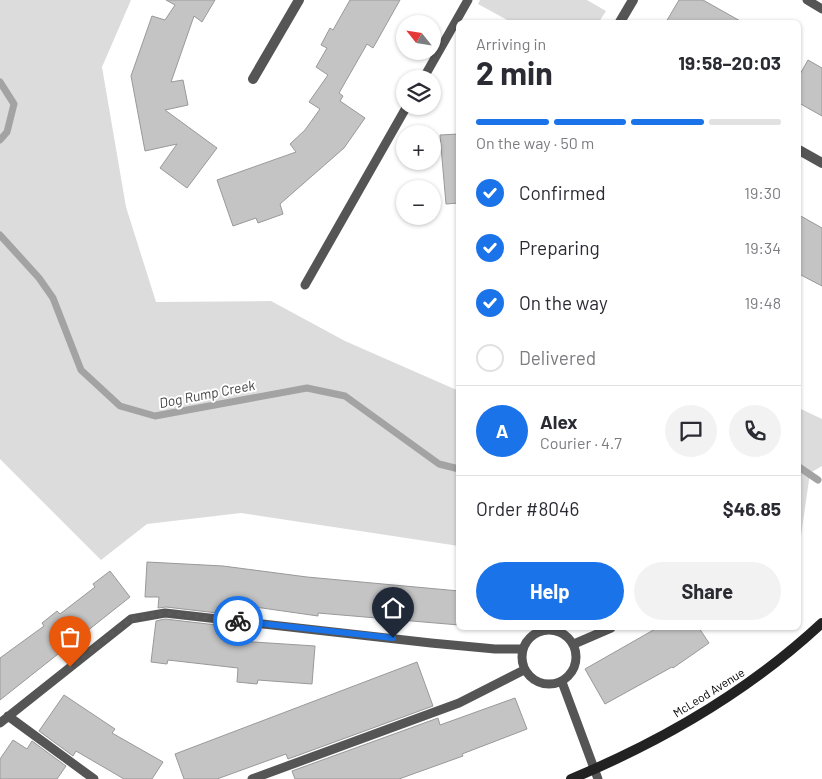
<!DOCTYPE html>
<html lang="en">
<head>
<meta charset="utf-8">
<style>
	:root { --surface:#fff; --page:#f2f2f3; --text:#2b2b33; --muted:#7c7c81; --line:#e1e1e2; --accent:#1a73e8 }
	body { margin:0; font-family:Barlow,sans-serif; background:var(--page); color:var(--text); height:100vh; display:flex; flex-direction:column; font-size:19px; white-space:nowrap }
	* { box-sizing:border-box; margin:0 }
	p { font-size:16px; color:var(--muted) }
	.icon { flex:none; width:28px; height:28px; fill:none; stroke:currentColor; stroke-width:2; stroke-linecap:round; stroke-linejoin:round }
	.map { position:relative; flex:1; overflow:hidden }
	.sheet { position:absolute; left:456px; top:20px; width:345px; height:610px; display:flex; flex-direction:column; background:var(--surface); border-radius:8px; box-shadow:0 1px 4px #0004 }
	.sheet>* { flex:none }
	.needle { width:32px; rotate:300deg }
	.tools { position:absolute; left:396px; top:15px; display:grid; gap:10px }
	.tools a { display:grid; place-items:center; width:45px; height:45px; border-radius:50%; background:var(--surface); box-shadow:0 1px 4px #0004; font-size:25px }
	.pin { position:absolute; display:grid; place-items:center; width:42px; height:42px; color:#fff; margin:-51px -21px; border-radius:50% 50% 50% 0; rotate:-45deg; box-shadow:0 0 5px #0007 }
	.pin .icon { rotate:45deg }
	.courier { position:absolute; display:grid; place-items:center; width:50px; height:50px; margin:-25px; border:4px solid #1a73e8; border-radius:50%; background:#fff; color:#222; box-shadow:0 1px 6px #0007 }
	.summary em { font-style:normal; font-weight:700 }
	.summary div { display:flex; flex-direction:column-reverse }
	.summary { display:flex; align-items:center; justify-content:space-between; height:85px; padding:0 20px }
	h1 { font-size:32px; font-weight:700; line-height:38px }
	.bar { display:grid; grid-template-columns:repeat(4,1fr); gap:8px 5px; align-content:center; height:60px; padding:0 20px }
	.bar i { height:6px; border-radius:4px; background:var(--line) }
	.bar .selected { background:var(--accent) }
	.bar p { grid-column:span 4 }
	.line { display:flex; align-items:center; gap:12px; padding:0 20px; border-top:1px solid var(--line) }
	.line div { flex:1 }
	.round { display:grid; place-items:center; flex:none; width:52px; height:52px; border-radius:26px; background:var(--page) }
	ol { padding:0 20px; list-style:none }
	li { display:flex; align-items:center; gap:15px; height:55px }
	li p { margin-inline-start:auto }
	li .icon { padding:5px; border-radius:50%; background:var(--accent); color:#fff; stroke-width:4 }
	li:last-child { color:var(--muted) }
	li i { width:28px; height:28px; border:2px solid var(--line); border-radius:50% }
	.action { display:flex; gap:10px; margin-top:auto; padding:10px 20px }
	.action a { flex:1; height:58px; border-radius:30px; background:var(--accent); color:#fff; font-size:20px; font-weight:700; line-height:58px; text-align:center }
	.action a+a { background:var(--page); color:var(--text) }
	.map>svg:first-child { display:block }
	.green { fill:#dcdcdc }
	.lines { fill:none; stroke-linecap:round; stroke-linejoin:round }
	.stream { stroke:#a3a3a3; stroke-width:7 }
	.building { fill:#c4c4c4; stroke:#999 }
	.lane { stroke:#555; stroke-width:9 }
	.street { stroke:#555; stroke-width:10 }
	.secondary { stroke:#222; stroke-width:10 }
	.done { stroke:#595959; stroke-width:5; stroke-dasharray:0 9 }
	.route { stroke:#1a73e8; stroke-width:6 }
	.labels { text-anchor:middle; stroke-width:4; stroke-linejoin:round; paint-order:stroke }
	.street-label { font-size:12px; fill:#000; stroke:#fff }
	.water-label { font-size:14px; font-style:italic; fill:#444; stroke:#fff }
</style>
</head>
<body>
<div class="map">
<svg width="822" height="779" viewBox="0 0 822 779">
	<rect width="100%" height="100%" fill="#fff"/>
	<path class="green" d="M0,0H131L102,67L126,207L156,302L271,301L345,341L459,391V546L241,513L147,524L101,560L0,459Z
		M480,0H587L606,11L599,22H511L478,4Z
		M799,408L822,419V466L810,473L800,543Z"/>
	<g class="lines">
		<path class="stream" d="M0,82L14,104L7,132L0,140
			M0,235L39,278L53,298L81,370L120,406L155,416L307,388L345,396L439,464L459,469
			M799,467L818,480"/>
	</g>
	<path class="building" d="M166,0H215L202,22L194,16L171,82L183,80L188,105L165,110L217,148L187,188L160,168L177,144L145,151L131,76L152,16L165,20L175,5Z
		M350,0H400L373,48L367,44L339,93L343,96L340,101L365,118L344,148L280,204L283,214L258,223L256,218L233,226L217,180L296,152L290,144L305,130L320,109L309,102L328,75L316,67L327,48L321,45L330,28L333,30Z
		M679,0H703L742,22H666Z
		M808,60L822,68V116L799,103V76Z
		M459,134V203L446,204L440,135Z
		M799,215L822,228V286L799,274Z
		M147,562L223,566L307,577L459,591V625L318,613V616L227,603L226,614L166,607L158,608L159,597H145Z
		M110,571L130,597L0,700V658L44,626L42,623L57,611L60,614L95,587L93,584Z
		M165,619L225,626L223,640L315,646L312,684L258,680L257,684L237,682L238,668L168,660L167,664L151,662L156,621Z
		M657,628H699L709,643L673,668L672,667L605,704L585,669Z
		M417,662L433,706L288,759L286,754L217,779H184L175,754Z
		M64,695L115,729L112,733L163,762L152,779H124L76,751L73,756L39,731Z
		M515,698L527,729L462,754L463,756L399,779H295L292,771L438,718L440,725Z
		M13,740L27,749L32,741L66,766L57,779H0V759Z"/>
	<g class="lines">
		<path class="lane" d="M807,0L822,9
			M423,79L468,0
			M305,285L407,106
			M522 657a27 27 0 1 1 54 0a27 27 0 1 1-54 0Z
			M574,644L611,628
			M562,682L598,779
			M8,716L94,779
			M0,723L131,619L165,613L431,643L495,649H522
			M252,779L459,703L524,670"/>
		<path class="street" d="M620,22L633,0
			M253,79L299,0
			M799,150L822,163"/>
		<path class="secondary" d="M571,779C663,741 749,691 822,623"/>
	</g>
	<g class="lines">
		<path class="done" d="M70,667L131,619L165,613L238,621"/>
		<path class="route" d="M238,621L393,638"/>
	</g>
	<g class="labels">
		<g class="street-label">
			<text transform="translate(709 693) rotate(-32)" y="4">McLeod Avenue</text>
		</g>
		<g class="water-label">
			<text transform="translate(207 394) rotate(-11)" y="5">Dog Rump Creek</text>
		</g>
	</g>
</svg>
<div class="tools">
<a><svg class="needle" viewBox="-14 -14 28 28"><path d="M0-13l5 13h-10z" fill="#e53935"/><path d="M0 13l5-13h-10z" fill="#7c7c81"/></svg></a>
<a><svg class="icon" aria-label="layers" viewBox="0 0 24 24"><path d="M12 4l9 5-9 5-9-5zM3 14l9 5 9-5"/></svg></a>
<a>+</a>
<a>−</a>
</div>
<div class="pin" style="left:70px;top:667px;background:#ea580c"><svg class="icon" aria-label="bag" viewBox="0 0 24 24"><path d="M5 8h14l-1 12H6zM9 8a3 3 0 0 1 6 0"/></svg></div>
<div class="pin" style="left:393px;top:638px;background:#1f2937"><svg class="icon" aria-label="home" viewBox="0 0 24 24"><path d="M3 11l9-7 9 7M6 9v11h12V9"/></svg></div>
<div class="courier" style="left:238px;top:621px"><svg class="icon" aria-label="bike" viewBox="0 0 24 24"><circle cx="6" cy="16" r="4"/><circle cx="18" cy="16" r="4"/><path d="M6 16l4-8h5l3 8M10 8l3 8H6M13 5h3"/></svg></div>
<section class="sheet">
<div class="summary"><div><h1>2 min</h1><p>Arriving in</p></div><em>19:58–20:03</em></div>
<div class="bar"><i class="selected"></i><i class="selected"></i><i class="selected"></i><i></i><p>On the way · 50 m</p></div>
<ol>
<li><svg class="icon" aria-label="check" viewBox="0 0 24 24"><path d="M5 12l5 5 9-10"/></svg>Confirmed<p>19:30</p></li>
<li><svg class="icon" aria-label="check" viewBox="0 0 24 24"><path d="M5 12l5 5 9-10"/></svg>Preparing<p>19:34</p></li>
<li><svg class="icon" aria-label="check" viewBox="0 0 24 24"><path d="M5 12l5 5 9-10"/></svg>On the way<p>19:48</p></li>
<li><i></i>Delivered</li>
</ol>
<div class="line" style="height:90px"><b class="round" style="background:var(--accent);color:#fff">A</b><div><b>Alex</b><p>Courier · 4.7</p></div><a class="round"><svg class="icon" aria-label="chat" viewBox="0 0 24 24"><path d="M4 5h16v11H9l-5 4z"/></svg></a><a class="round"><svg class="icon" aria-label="phone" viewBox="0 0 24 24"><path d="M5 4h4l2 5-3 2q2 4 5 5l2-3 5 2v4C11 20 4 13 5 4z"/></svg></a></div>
<div class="line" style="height:65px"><div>Order #8046</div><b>$46.85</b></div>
<div class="action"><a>Help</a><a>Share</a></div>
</section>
</div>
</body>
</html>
